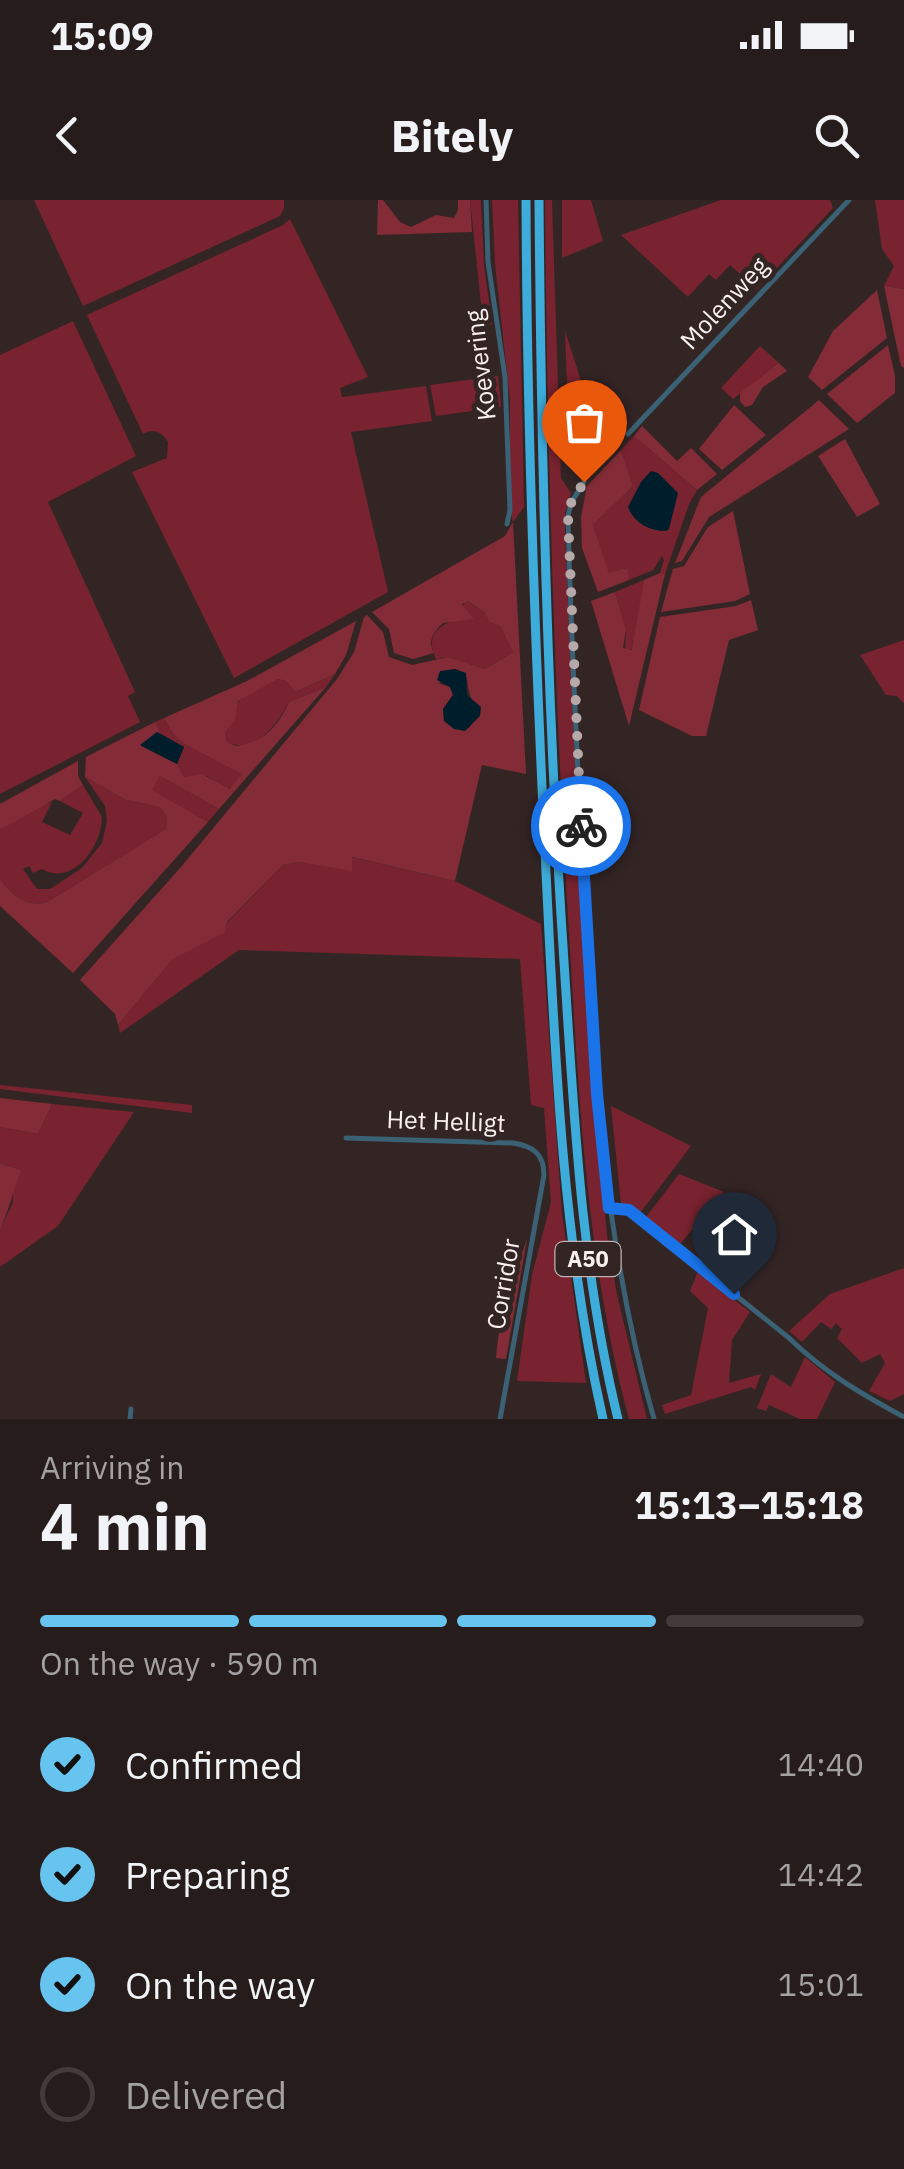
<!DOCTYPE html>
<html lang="en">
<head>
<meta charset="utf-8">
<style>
	:root { --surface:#271c1c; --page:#332929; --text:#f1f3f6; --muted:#a4a1a3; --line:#433a3b; --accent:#67c4ef }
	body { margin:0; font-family:"IBM Plex Sans",sans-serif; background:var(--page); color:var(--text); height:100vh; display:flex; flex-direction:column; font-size:38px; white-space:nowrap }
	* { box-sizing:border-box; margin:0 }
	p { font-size:32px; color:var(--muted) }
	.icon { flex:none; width:55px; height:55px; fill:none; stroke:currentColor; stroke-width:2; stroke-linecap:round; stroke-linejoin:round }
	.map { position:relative; height:1219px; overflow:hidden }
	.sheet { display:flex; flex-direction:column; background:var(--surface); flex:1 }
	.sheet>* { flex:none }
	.pin { position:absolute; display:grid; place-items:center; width:85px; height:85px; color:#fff; margin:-102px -42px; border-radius:50% 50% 50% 0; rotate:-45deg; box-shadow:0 0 10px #0007 }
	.pin .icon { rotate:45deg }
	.courier { position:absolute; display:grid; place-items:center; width:100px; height:100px; margin:-50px; border:8px solid #1a73e8; border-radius:50%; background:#fff; color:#222; box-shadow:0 2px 12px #0007 }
	.headline em { font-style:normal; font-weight:700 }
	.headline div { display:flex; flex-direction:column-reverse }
	.headline { display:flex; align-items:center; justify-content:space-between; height:170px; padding:0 40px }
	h1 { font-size:65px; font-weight:700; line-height:75px }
	.bar { display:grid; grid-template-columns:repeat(4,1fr); gap:15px 10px; align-content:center; height:120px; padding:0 40px }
	.bar i { height:12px; border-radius:8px; background:var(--line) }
	.bar .selected { background:var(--accent) }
	.bar p { grid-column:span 4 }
	ol { padding:0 40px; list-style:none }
	li { display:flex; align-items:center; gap:30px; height:110px }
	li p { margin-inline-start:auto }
	li .icon { padding:10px; border-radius:50%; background:var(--accent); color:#111; stroke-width:4 }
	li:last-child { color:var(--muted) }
	li i { width:55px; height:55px; border:5px solid var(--line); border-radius:50% }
	.status { display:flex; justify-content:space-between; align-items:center; height:70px; padding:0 50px; background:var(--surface); direction:ltr }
	.status svg { height:28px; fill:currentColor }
	header { display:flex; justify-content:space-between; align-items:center; height:130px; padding:0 40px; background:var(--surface); font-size:45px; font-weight:700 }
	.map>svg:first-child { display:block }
	.green { fill:#78232f }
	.forest { fill:#832c37; fill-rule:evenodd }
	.water { fill:#001d2b }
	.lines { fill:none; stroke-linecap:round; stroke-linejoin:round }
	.minor { stroke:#3a6174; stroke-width:5 }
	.motorway { stroke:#3dacdb; stroke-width:9 }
	.done { stroke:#b5a9a9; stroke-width:10; stroke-dasharray:0 18 }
	.route { stroke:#1a73e8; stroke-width:12 }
	.labels { text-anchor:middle; stroke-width:10; stroke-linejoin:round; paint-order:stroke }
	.shield { fill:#342525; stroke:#bfb3b3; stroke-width:2.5 }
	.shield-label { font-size:22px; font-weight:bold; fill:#faf0f0 }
	.street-label { font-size:25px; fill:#faf0f0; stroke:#342525 }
</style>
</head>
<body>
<div class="status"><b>15:09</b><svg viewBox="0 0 49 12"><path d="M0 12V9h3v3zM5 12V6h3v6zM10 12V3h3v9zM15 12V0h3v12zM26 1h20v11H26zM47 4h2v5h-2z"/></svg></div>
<header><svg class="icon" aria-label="back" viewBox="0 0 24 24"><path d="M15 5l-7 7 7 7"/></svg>Bitely<svg class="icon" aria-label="search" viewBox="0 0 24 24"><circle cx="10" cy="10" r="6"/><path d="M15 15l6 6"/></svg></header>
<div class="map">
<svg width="904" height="1219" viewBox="0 0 904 1219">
	<rect width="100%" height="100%" fill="#342525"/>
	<path class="green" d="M34,0H284V8L280,16L83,106Z
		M470,0H481L484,65L492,124L487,126L481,104Z
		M492,0H518L524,307L513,322L510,310V200L495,64Z
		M545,0H552L561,278L571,293L565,313V331L584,775L607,1036L617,1095L647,1219H629C586,1059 579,897 569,733C554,489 547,244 545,0Z
		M562,0H591L603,41L562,58Z
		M721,0H830L833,8L757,89L730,65L716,80L709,74L688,97L621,35Z
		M875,0H904V89L884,86L894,66L882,49Z
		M290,19L368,177L340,188L342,197L426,186L432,221L351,232L388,392L234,478L132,272L167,258L168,242C163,233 153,227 143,234L87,115L283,25Z
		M73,121L136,256L48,302L135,492L128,496L140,522L0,594V155Z
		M565,131L605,255L584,282L569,241Z
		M760,146L779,163L733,199L721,188Z
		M498,176L501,207L436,216L430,185Z
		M634,236L697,290L689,304L665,374L660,373L664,360L662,356L653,370L629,380L626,368L609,374L593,325L633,286L621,250Z
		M644,380L634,449L625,450L626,429L615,392Z
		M466,400L485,413L489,422L500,426L513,452L485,469L448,457L436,459C422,430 447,419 473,418L463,406Z
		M904,440V503L897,496L886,495L860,455Z
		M335,474L326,487L289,502C277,524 256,555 227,542L225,533C232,523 232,510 239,501C247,491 267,483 278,479L286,481L295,492Z
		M164,518L173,534L186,545L241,574L234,586L228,589L207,576L184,577L177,564L184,547L161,534L155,522Z
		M160,576L219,609L208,622L151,590Z
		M85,577L126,600L160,607L167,618L166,629L47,702C27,708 12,696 0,679V630L32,609L52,602L42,622L70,635L83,613L60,601L83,585L102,617C102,646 73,687 42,669L33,673L29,666L23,669L37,689H50L82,668L102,643L107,621L105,606Z
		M351,657L455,681L541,724L562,1013L586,1183L517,1181L532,1075L551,1002L544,908L531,905L520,759L239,750L120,833L118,825L173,759L224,726L283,665L299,662L351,670Z
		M0,885L192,905V913L0,889Z
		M52,904L134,912L58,1026L0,1067V1030L13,1002V991L22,970L0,964V927L38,934Z
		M611,906L691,946L640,1013L621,1004Z
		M679,974L724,992L680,1044L646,1017Z
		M904,1068V1194L890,1201L869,1191L885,1163L880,1154L862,1163L837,1138L842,1129L836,1123L831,1129L821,1122L802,1142L789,1131L830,1094Z
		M698,1071L750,1112L732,1140L729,1183L761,1174L755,1190L751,1187L665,1214L662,1205L691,1195L708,1108L690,1091Z
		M805,1157L835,1182L817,1219H800L769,1205L766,1211L757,1208L771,1174L791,1187Z"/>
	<path class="forest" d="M378,0H383L400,22L411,27L436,15L454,18L458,10V0H470L472,32L377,35Z
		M884,86L904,89V168L901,166Z
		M877,90L887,138L822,190L808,177L833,131Z
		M888,145L895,176V193L857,223L827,194Z
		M779,163L787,171L763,187L752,205L745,207L740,201V193Z
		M819,200L849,229L709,317L682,361L675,363L701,297Z
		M734,205L766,235L722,270L699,249Z
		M642,226L677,261L691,248L717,274L697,290L634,236Z
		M845,239L880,304L857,317L818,256Z
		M621,250L633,286L593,325L609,373L627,368L629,380L598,392L582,348L581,317L587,286Z
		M733,311L750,394L735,401L661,412L673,369L684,366L708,327Z
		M513,322L526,574L482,565L455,681L352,657V671L299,662L283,665L227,722L224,733L173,759L118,825L115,814L80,780L181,667L337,479L354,452L364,417L367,415L383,432L389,457L412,465L448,457L485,469L513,452L500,426L489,422L485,413L468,401L462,404L474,419L443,423C434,431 427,441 434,453L413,459L394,453L389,429L372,412L505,336ZM467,477C467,496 480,511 469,528L444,521L443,509L453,495L450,487L438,483Z
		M660,373L665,374L629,526L591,401L615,392L626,429L623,448L632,450L644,380Z
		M751,400L758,430L729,440L706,536H692L639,510L660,417L736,406Z
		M356,421L346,455L335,474L295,492L286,481L278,479L238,501L235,519L225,533L227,542L236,546C265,542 277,527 289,502L326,487L219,609L160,576L152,590L208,622L73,773L0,706V679C12,696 27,708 47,702L166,629L167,618L160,607L126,600L85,577L86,557L155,522L161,534L157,532L141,546L177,564L184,577L202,574L230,589L241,574L186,545L173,534L164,518L247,481Z
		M78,561V576L83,585L60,601L55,599L0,630V604Z
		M0,898L52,904L38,934L0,927Z
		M0,964L22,970C13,990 9,1010 0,1030Z
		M527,1039L506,1159L496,1158C499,1116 513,1078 527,1039Z"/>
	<path class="water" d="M651,271L658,273L678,293L669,329L666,331C649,331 634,323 628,307L641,282Z
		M455,469L466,473L467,495L481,507L480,516L465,531L454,529L444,521L443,509L453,495L450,487L437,480L440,471Z
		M157,532L184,547L177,564L140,545Z"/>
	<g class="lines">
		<path class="minor" d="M486,0L488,62L505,177L510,310L507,324
			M628,234L849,0
			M584,282L571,303L568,316C571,448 578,579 585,710C595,882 606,1053 654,1219
			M346,938L513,943C533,946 544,954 544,975L500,1219
			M609,1008L629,1010L789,1138C824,1172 861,1194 904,1217
			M130,1219L131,1209"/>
		<path class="motorway" d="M526,0C527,224 535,448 546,672C555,855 562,1039 603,1219
			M539,0C541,254 547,509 564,762C574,916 581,1069 618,1219"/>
	</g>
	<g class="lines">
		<path class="done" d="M581,626L568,316L571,303L584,282"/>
		<path class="route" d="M581,626L597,894L609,1008L629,1010L734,1094"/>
	</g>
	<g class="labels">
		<rect class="shield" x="555.5" y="1042" width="65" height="34" rx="8"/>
		<g class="shield-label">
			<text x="588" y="1067">A50</text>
		</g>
		<g class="street-label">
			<text transform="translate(724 103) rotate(-47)" y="9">Molenweg</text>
			<text transform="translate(480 165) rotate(-97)" y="9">Koevering</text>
			<text transform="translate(446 921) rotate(2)" y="9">Het Helligt</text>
			<text transform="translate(503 1084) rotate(-80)" y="9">Corridor</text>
		</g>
	</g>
</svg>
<div class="pin" style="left:584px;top:282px;background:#ea580c"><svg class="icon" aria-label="bag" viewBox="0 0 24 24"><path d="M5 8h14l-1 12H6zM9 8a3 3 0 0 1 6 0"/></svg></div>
<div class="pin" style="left:734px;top:1094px;background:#1f2937"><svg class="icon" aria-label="home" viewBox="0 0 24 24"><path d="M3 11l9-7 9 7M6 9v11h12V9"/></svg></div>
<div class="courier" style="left:581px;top:626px"><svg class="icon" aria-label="bike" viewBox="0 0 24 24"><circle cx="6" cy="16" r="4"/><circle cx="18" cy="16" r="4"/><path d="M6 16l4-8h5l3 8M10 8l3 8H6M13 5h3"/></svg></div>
</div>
<section class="sheet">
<div class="headline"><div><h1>4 min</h1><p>Arriving in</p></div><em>15:13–15:18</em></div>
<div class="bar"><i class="selected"></i><i class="selected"></i><i class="selected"></i><i></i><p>On the way · 590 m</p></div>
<ol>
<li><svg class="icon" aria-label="check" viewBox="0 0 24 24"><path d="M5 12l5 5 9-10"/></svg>Confirmed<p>14:40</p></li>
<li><svg class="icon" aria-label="check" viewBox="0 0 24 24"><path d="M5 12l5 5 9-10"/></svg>Preparing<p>14:42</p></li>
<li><svg class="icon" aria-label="check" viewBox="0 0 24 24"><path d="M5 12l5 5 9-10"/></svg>On the way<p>15:01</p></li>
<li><i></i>Delivered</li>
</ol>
</section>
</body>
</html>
